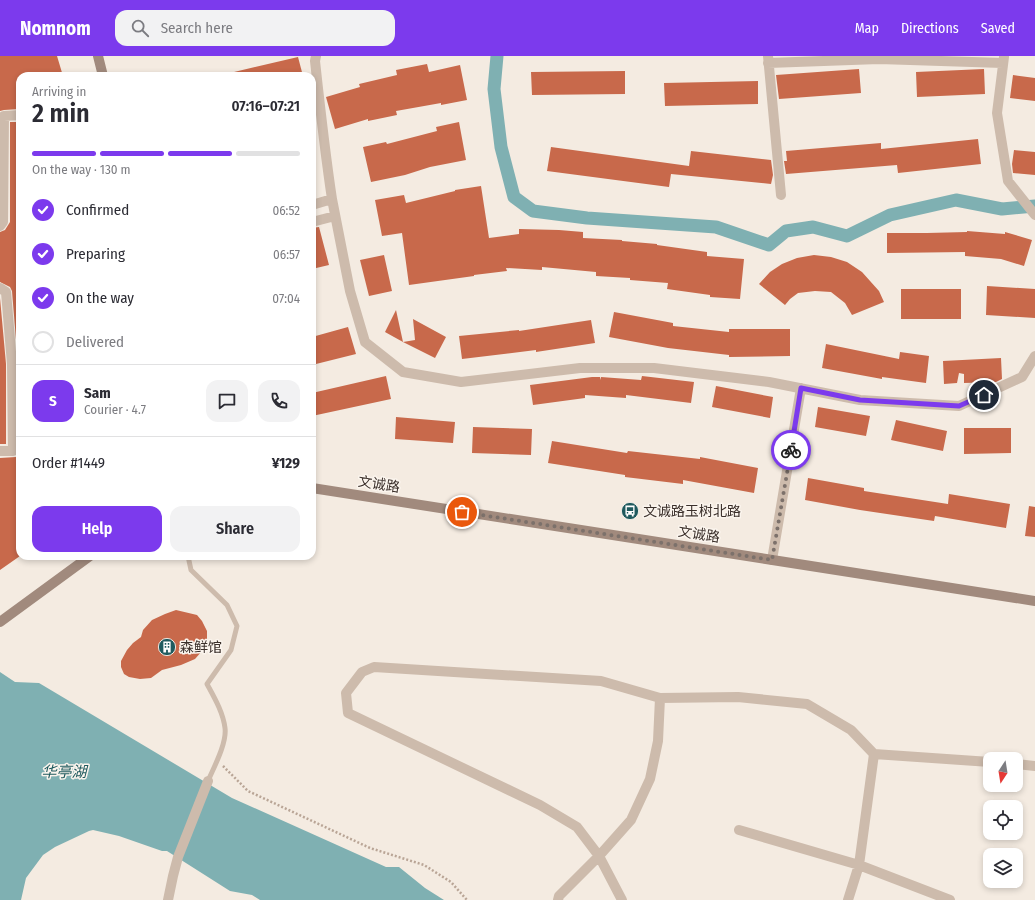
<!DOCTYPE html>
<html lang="en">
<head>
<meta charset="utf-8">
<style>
	:root { --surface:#fff; --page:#f2f2f3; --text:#2b2b33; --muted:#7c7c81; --line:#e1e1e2; --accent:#7c3aed }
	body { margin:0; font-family:"Fira Sans Condensed","Noto Sans SC",sans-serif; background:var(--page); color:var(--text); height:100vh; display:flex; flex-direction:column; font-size:15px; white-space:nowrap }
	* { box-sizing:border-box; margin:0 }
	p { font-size:13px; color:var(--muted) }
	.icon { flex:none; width:22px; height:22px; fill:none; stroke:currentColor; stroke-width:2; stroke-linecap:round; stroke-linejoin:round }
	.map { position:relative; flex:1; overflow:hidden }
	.details { position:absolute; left:16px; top:16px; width:300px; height:488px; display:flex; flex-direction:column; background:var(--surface); border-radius:12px; box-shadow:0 2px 6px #0003 }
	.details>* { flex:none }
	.needle { width:26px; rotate:192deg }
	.controls { position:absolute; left:983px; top:696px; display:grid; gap:8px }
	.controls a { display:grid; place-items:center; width:40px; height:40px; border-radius:8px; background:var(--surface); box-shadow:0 2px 6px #0003; font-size:20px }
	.pin { position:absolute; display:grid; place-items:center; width:34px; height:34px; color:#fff; margin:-17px; border:2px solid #fff; border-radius:50%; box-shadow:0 1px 4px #0007 }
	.courier { position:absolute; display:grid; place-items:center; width:40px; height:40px; margin:-20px; border:3px solid #7c3aed; border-radius:50%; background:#fff; color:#222; box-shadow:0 1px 5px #0007 }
	.summary em { font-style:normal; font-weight:600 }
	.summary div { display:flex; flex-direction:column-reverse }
	.summary { display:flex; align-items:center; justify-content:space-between; height:68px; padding:0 16px }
	h1 { font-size:26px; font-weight:600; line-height:30px }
	.bar { display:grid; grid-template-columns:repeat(4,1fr); gap:6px 4px; align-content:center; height:48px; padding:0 16px }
	.bar i { height:5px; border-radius:3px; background:var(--line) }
	.bar .on { background:var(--accent) }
	.bar p { grid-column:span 4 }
	.line { display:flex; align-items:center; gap:10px; padding:0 16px; border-top:1px solid var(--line) }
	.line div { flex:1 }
	.round { display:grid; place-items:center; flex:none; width:42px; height:42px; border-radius:12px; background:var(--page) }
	ol { padding:0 16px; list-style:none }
	li { display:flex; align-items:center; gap:12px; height:44px }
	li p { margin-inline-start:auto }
	li .icon { padding:4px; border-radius:50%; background:var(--accent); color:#fff; stroke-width:4 }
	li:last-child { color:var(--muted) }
	li i { width:22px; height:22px; border:2px solid var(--line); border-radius:50% }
	.primary-button { display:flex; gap:8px; margin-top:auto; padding:8px 16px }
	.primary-button a { flex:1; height:46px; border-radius:12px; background:var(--accent); color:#fff; font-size:16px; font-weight:600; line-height:46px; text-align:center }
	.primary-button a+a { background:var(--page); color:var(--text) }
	header { display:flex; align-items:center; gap:24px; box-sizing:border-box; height:56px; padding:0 20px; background:var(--accent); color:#fff }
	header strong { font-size:19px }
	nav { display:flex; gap:22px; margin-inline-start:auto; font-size:14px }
	.search { width:280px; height:36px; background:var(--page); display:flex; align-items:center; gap:10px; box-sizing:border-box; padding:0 14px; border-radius:12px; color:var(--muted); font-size:15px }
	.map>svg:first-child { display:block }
	.water { fill:#7fb0b2 }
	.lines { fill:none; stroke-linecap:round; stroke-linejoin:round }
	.canal { stroke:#7fb0b2; stroke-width:13 }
	.building { fill:#c8694b }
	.path { stroke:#b9a596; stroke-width:2.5; stroke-dasharray:2 2; stroke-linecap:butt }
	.lane { stroke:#cdbbac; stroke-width:5 }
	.street { stroke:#cdbbac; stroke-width:10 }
	.secondary { stroke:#a18a7d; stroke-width:10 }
	.done { stroke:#7c716b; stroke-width:4; stroke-dasharray:0 7.2 }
	.route { stroke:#7c3aed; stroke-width:5 }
	.labels { text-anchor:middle; stroke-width:3; stroke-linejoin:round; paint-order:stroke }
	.street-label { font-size:14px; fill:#3b302b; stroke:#fbf5ee }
	.poi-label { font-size:14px; fill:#3b302b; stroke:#fbf5ee; text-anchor:start }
	.water-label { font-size:15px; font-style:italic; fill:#1f5a5e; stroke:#fbf5ee }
</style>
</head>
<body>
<header>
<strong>Nomnom</strong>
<div class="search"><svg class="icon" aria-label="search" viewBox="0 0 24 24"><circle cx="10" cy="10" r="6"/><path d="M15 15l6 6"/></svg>Search here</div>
<nav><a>Map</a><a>Directions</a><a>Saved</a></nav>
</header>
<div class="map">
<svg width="1035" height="844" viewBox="0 0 1035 844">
	<rect width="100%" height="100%" fill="#f4ebe1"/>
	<path class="water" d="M0,616L15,626L39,627L232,742L386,811H399L425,832L444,844H260L252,839L230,835L167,795H162L119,780L93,774L89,775L55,791L43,799L26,822L21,844H0Z"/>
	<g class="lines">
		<path class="canal" d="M497,0L494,33L501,91L514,141L533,155L587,162L716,171L769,189L786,175L813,171L847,180L890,159L956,144L1002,153L1035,150"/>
	</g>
	<path class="building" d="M0,0H57L63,20H20V53L4,54L0,55Z
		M298,1L303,20H234V16Z
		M427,8L429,16L460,9L467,44L441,49V47L396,55L397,59L368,65V63L335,73L326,41L360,31L359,28L397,19L396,14Z
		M859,13L861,37L779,43L776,19Z
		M984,13L985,38L917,41L916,16Z
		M625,15V38L532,39L531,16Z
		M1013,19L1035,22V45L1010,42Z
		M758,25V48L665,50L664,27Z
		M10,66H20V500L0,514V402L16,401L20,395L18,308L12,235L10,231L0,226V176L5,174L10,166Z
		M459,66L466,104L430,111L405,119L371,126L363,91L386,86L387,88L437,75L436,71Z
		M978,83L981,108L898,117L897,109L786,118L784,105H787L786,95L881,87V93Z
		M551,91L689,110L691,95L771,104L773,119L771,128L671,118L669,131L547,115Z
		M1014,94L1035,96V119L1013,117L1012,108Z
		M481,130L489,182L519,178V173L559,174L583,176V182L622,184V185L657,188V189L707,196V200L744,203L740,243L710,241V239L667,233L668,227L630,224V222L596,220V216L542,211V214L506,212L507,215L474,219V220L409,229L402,177L382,180L375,144L404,139L406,147L455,135V134Z
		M319,171L329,209L312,213V172Z
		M967,175L1005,178V176L1032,184L1024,210L1001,203L965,200V196L887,197V177H927L967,176Z
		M384,199L392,235L369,240L360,204Z
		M814,199L831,201L847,206L862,216L879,235L884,246L852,259L845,247L831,236L815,235L798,237L790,243L785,249L759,228L770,216L782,208L797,202Z
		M987,230L1035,233V262L986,259Z
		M901,233H961V263H901Z
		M0,242L6,308V388H0Z
		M396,254L403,286L385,276Z
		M614,256L673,267V270L729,276V273H790V300L729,301V299L668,292L609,281Z
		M413,263L446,281L435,302L403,286L415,284Z
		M591,264L595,287L536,296V294L462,303L459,280L519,274V275Z
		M348,271L356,298L312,309V281Z
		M826,288L899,303L900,296L929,300L926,327L882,321V323L822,312Z
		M1001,302L1002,323L996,326L964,327V318L959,317L957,327L944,328L943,305Z
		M386,320L391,343L312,360V337Z
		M642,320L694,326L691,347L626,339V342L585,339V342L533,349L530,329L592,321H600L601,324V321L641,324Z
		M716,330L773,341L770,362L712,351Z
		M818,351L870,360L866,380L815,371Z
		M396,361L455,366L453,387L395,383Z
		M896,364L947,375L943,395L891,384Z
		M473,371L532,373L531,399L472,397Z
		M964,372H1011V397L964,398Z
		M552,385L627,397L628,395L700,403V401L758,412L754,437L683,424V428L625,421V419L548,407Z
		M808,422L864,432V435L948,448L949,438L1010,448L1006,472L935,460L934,465L860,454L805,444Z
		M1029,450L1035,451V481L1025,480Z
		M176,554L197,559L202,565L207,575V585L202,595L195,603L181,609L162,614L151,622L140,623L129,621L124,618L121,611V605L127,594L133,587L141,581L143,574L152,564L165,558Z"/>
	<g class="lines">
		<path class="path" d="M223,710L248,735L370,792L424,809L451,826L467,844"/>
		<path class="lane" d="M188,500L191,514L227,549L237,570L231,594L207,628C214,641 223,656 225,672C227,687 214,711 208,725"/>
		<path class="street" d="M768,0L781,139
			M1004,1L997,57L1008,125L1035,159
			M768,7L879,3L1003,7
			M332,143L350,235L365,286L403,316L461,326L580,312H654L769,326L860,344L959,350L1022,321L1035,300
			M312,149L332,143C325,97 320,51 315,5L316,0
			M312,166L335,160
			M0,170L3,166L4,60L20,59
			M0,232L6,236L12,308L13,395H0
			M772,504L801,332
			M874,698L990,706
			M1016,708L1035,710
			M739,774L859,809L950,844
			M168,844L173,820L178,801L208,725
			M558,844L559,840L599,800L631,764L650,723L658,685L660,642
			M622,844L599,800L577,771L540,749L348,657L346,637L362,616L374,611L601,625L660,642L738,641L807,648L851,674L874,698L859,809L848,844"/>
		<path class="secondary" d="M98,0L103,20
			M312,432L1035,545
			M0,566L90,500"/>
	</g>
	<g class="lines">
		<path class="done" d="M462,456L772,504L791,394"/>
		<path class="route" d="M791,394L801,332L860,344L959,350L984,339"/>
	</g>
	<defs>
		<symbol id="bus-disc" viewBox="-11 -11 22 22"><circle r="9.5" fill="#1f5a5e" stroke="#fbf5ee"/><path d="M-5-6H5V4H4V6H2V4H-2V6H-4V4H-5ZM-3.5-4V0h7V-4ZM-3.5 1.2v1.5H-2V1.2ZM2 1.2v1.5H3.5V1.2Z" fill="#fff"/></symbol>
		<symbol id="building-disc" viewBox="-11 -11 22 22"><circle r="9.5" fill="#1f5a5e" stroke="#fbf5ee"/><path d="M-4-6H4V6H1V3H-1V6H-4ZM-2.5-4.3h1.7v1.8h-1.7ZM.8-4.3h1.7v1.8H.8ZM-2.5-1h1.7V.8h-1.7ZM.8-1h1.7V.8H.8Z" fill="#fff"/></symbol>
	</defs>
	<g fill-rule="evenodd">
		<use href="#bus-disc" x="620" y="445" width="20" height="20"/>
		<use href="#building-disc" x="157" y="581" width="20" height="20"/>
	</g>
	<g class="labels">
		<g class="street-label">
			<text transform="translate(379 428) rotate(9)" y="5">文诚路</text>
			<text transform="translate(699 478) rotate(9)" y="5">文诚路</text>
		</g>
		<g class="poi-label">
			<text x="643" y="460">文诚路玉树北路</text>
			<text x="180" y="596">森鲜馆</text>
		</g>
		<g class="water-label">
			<text x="64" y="721">华亭湖</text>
		</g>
	</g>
</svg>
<div class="controls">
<a><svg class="needle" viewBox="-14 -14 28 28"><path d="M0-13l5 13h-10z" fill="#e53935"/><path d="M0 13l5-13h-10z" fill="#7c7c81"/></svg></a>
<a><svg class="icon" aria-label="locate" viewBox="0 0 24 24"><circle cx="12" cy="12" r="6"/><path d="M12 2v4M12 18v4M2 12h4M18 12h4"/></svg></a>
<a><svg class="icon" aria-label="layers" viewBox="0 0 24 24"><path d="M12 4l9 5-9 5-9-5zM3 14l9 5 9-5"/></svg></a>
</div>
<div class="pin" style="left:462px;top:456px;background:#ea580c"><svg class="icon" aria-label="bag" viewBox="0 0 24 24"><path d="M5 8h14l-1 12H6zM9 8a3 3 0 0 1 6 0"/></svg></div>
<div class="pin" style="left:984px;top:339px;background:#1f2937"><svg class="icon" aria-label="home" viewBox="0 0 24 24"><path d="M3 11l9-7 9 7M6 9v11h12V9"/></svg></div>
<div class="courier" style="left:791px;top:394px"><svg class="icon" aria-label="bike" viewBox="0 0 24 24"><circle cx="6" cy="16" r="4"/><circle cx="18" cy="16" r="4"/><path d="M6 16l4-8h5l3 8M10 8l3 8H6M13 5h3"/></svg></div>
<section class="details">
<div class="summary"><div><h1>2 min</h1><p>Arriving in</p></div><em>07:16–07:21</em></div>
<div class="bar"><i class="on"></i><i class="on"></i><i class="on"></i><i></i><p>On the way · 130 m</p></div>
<ol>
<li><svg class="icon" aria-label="check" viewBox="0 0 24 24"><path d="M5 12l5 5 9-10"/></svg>Confirmed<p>06:52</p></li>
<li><svg class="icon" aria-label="check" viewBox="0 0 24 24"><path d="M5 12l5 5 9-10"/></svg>Preparing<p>06:57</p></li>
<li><svg class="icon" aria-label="check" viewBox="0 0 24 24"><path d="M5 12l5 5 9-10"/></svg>On the way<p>07:04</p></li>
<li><i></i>Delivered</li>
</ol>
<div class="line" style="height:72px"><b class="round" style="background:var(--accent);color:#fff">S</b><div><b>Sam</b><p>Courier · 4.7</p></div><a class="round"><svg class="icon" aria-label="chat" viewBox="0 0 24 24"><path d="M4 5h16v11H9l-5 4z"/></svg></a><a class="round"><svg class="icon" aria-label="phone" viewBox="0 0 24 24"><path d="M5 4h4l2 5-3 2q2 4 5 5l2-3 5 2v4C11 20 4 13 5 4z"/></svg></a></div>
<div class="line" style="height:52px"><div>Order #1449</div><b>¥129</b></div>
<div class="primary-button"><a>Help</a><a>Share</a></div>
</section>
</div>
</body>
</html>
